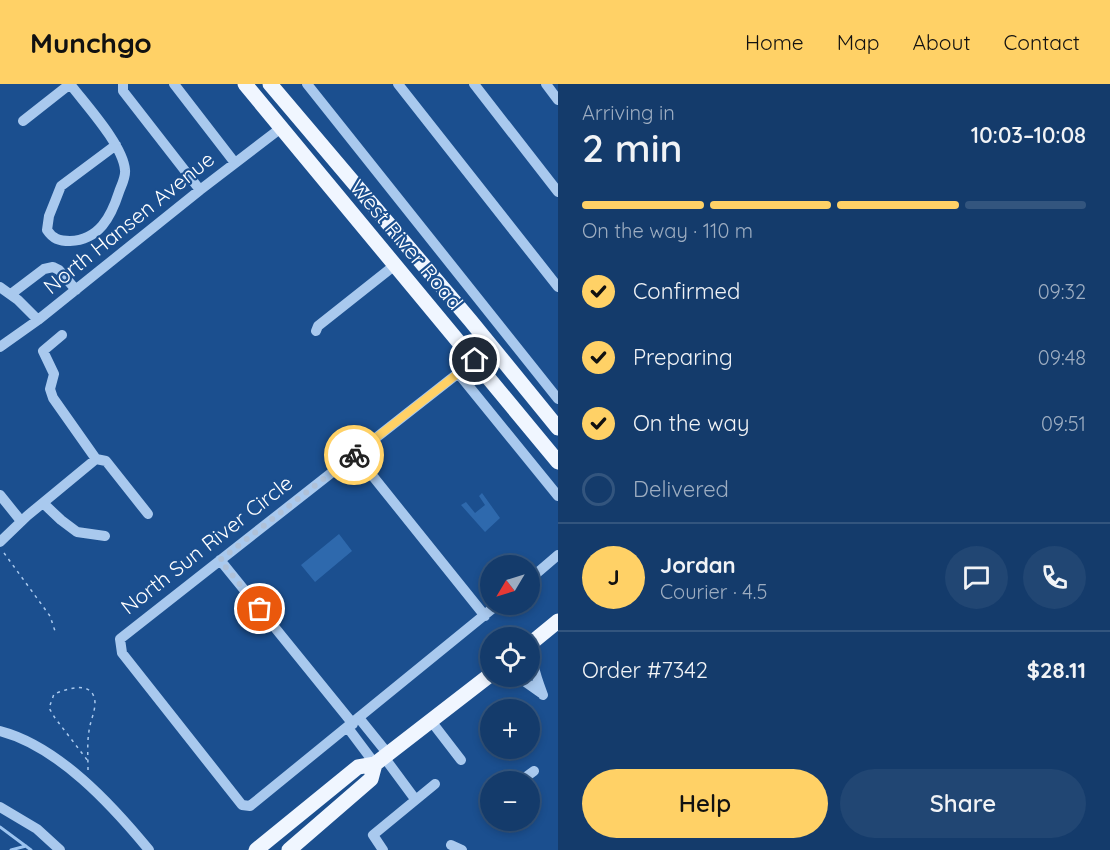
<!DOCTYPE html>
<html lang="en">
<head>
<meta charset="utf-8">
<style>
	:root { --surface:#143b6b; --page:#214673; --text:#f1f3f6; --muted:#9dadc1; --line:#33557e; --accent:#ffd166 }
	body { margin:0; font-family:Quicksand,sans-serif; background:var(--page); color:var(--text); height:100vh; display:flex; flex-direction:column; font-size:22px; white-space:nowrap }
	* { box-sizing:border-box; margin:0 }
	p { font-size:20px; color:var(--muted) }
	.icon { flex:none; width:33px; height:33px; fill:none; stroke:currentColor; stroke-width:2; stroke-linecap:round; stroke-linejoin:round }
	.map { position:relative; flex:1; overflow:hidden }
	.panel { display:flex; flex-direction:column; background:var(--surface); width:552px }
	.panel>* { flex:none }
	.needle { width:39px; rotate:232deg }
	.buttons { position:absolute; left:480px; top:471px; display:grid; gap:12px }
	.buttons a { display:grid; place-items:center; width:60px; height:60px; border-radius:50%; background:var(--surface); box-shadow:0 3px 9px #0003,0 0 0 2px var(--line); font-size:30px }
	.pin { position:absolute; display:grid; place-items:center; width:51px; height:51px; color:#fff; margin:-26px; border:3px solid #fff; border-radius:50%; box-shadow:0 2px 6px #0007 }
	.courier { position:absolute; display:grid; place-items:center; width:60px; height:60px; margin:-30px; border:4px solid #ffd166; border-radius:50%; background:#fff; color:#222; box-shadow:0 2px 8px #0007 }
	.headline em { font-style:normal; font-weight:600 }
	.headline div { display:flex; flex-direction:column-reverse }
	.headline { display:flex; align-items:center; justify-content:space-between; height:102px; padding:0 24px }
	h1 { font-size:39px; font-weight:600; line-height:45px }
	.bar { display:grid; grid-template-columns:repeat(4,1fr); gap:9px 6px; align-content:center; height:72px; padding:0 24px }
	.bar i { height:8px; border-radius:4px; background:var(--line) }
	.bar .on { background:var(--accent) }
	.bar p { grid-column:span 4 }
	.line { display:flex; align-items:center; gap:15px; padding:0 24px; border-top:2px solid var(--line) }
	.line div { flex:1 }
	.round { display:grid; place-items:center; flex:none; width:63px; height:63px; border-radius:32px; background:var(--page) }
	ol { padding:0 24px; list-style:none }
	li { display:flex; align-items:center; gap:18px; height:66px }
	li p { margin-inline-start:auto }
	li .icon { padding:6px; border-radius:50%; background:var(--accent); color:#111; stroke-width:4 }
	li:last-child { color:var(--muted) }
	li i { width:33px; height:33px; border:3px solid var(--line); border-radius:50% }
	.button { display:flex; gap:12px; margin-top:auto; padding:12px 24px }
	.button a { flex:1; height:69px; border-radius:36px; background:var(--accent); color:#111; font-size:24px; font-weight:600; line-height:69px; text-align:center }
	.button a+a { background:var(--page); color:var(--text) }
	header { display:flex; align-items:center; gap:36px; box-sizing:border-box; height:84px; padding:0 30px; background:var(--accent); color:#111 }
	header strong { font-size:28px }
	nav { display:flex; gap:33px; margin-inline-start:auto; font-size:21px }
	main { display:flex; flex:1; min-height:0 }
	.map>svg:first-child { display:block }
	.green { fill:#2e69ad }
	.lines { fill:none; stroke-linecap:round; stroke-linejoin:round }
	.stream { stroke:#9cc4f0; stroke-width:3 }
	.path { stroke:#a9c9ee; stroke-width:1.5; stroke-dasharray:3 4.5; stroke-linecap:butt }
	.minor { stroke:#a9c9ee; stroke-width:10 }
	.major { stroke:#f0f6ff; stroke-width:15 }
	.done { stroke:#afc1d8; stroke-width:6; stroke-dasharray:0 10.8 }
	.route { stroke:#ffd166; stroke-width:8 }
	.labels { text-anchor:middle; stroke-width:4.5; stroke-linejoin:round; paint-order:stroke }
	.street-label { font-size:21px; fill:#fff; stroke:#1b4f8f }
</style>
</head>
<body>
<header>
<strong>Munchgo</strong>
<nav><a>Home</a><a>Map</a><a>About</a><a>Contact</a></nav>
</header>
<main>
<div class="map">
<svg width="558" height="766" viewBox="0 0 558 766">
	<rect width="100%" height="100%" fill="#1b4f8f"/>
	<path class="green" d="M482,409L500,434L485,448L461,421L466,418L475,429L485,421L479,412Z
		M339,450L352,467L315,498L301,481Z"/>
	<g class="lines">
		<path class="stream" d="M0,743L31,766
			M11,766L26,762"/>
		<path class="path" d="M4,469L50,532L55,547
			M88,686V685C88,672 87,659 89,647C90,638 95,628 95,619C94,595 67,605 54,610L49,624L55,634L88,677"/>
		<path class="minor" d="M70,0C86,21 123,61 125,86C126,93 121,102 119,108C111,133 99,156 70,157C59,157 53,155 47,146L49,132L61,102L116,61
			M123,0V7L200,106
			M174,0L235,79
			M307,0L558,315
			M398,0L558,203
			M474,0L558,108
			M546,0L558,16
			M23,37L70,0
			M0,203L18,216L38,236
			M11,210L44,185L53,183L59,186L76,206
			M316,247L318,242L395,181
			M62,251L43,267L54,290L50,305L53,314L96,375L106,377L148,430
			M0,263L38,236L200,106L281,44
			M475,276L120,555L122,569L242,721L250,722L498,520
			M458,289L558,412
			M355,370L485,532
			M0,411L21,437
			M43,419L61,436L77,448L105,452
			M0,458L27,432L96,375
			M220,476L353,640
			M530,495L558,471
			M537,554C529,575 535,590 543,611
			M517,592L541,609
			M359,634L388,670
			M431,637L461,676
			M348,644L375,680
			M0,647C58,662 112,721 149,766
			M384,673L415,715
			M519,698L534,687
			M490,720V719
			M0,723L37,745L60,766
			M451,761L462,766
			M383,766L373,751L435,700"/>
		<path class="major" d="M245,0L558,378
			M270,0L470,236L558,344
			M530,560L558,537
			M256,766L358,683L375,680L384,673L490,591
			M289,766L371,695L375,680"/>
	</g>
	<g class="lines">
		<path class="done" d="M260,525L220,476L354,371"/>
		<path class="route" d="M354,371L475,276"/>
	</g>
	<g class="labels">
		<g class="street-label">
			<text transform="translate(129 139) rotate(-39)" y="7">North Hansen Avenue</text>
			<text transform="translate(406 161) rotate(50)" y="7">West River Road</text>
			<text transform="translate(207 461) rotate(-38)" y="7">North Sun River Circle</text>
		</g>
	</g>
</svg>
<div class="buttons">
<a><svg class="needle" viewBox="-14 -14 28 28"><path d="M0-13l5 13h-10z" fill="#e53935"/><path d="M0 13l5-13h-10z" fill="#9dadc1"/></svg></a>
<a><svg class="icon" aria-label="locate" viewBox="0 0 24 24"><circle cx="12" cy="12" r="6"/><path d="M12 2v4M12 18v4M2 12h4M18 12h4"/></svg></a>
<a>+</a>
<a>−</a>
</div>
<div class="pin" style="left:260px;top:525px;background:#ea580c"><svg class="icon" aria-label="bag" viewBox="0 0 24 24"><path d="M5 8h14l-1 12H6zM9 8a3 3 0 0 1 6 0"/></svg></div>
<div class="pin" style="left:475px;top:276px;background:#1f2937"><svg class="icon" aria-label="home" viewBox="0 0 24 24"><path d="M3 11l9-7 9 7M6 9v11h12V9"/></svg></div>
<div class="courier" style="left:354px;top:371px"><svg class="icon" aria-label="bike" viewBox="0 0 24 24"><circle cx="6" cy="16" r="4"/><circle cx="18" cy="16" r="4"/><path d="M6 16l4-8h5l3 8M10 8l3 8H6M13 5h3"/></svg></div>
</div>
<section class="panel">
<div class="headline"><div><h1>2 min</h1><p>Arriving in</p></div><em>10:03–10:08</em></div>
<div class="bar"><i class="on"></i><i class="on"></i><i class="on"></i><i></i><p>On the way · 110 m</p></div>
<ol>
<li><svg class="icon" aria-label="check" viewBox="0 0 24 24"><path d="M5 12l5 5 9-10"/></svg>Confirmed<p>09:32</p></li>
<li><svg class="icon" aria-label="check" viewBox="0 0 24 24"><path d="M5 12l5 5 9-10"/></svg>Preparing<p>09:48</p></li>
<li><svg class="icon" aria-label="check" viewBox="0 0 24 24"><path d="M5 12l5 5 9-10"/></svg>On the way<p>09:51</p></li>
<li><i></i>Delivered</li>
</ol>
<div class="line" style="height:108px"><b class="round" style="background:var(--accent);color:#111">J</b><div><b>Jordan</b><p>Courier · 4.5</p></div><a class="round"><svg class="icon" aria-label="chat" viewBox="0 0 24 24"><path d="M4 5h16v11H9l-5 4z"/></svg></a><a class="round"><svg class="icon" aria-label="phone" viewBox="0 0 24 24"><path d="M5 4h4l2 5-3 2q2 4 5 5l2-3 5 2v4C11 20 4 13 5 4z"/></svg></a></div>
<div class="line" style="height:78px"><div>Order #7342</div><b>$28.11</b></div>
<div class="button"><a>Help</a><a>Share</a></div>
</section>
</main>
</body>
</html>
